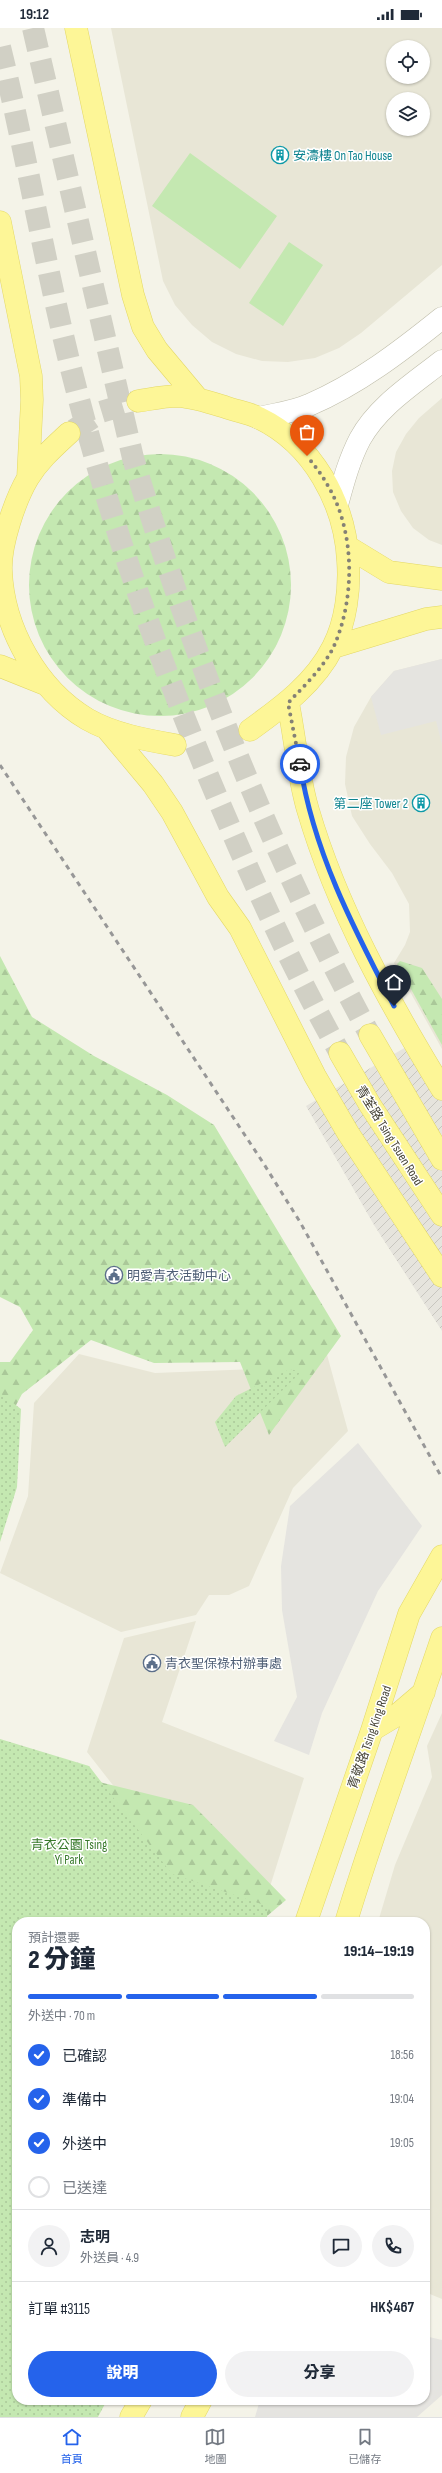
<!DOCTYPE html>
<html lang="zh-TW">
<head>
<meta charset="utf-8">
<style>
	:root { --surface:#fff; --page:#f2f2f3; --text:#1f2937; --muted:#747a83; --line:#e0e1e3; --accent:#2563eb }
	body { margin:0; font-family:"Sofia Sans Condensed","Noto Sans TC",sans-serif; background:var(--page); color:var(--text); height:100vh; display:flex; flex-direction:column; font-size:15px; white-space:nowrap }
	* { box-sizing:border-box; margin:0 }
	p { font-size:13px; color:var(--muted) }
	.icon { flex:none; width:22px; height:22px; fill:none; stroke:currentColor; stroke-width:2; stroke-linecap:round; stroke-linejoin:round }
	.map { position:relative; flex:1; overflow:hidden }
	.side { position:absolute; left:12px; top:1889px; width:418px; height:488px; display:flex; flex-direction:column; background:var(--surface); border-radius:16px; box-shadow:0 1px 3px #0004 }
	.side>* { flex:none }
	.tools { position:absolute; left:386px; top:12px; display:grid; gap:8px }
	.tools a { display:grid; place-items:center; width:44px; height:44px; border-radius:50%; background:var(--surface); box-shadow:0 1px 3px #0004; font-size:20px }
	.pin { position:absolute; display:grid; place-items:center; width:34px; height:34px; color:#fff; margin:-41px -17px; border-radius:50% 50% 50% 0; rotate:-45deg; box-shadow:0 0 4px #0007 }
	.pin .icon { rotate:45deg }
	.courier { position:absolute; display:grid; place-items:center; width:40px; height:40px; margin:-20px; border:3px solid #2563eb; border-radius:50%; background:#fff; color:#222; box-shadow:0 1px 5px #0007 }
	.head em { font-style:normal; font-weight:800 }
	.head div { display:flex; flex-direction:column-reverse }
	.head { display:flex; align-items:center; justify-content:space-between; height:68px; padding:0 16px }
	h1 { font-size:26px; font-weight:800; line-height:30px }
	.bar { display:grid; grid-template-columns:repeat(4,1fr); gap:6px 4px; align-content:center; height:48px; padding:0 16px }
	.bar i { height:5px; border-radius:3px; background:var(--line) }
	.bar .current { background:var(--accent) }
	.bar p { grid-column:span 4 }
	.line { display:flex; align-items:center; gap:10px; padding:0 16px; border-top:1px solid var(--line) }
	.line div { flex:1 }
	.round { display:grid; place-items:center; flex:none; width:42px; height:42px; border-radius:21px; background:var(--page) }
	ol { padding:0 16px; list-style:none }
	li { display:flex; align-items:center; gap:12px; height:44px }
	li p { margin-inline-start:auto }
	li .icon { padding:4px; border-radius:50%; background:var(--accent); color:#fff; stroke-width:4 }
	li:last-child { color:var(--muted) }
	li i { width:22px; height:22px; border:2px solid var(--line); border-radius:50% }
	.primary-button { display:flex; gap:8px; margin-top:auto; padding:8px 16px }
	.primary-button a { flex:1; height:46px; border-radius:24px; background:var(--accent); color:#fff; font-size:16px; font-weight:800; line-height:46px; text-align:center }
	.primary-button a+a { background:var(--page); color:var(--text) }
	.status { display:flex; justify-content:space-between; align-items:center; height:28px; padding:0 20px; background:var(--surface); direction:ltr }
	.status svg { height:11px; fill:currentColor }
	.dock { display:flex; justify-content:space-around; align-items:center; height:56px; border-top:1px solid var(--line); background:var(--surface); font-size:11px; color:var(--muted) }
	.dock a { display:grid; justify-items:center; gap:2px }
	.dock .current { color:var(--accent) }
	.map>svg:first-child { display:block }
	.residential { fill:#e8e6d6; fill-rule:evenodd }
	.industrial { fill:url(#industrial-furrows) }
	.forest { fill:url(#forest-firs) }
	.park { fill:url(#park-dots) }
	.garden { fill:#c4e8b1 }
	.parking { fill:#e5e4e0 }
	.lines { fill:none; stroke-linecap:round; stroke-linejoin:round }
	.major-tunnel { stroke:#d1d0c5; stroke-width:22; stroke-dasharray:22 11; stroke-linecap:butt }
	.minor-casing { stroke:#bfbdaa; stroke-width:23 }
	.major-casing { stroke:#e3d867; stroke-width:23 }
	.minor { stroke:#fff; stroke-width:22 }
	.major { stroke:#fdf697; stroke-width:22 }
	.rail { stroke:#979797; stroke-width:3; stroke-dasharray:5 5; stroke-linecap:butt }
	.done { stroke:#848175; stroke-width:4; stroke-dasharray:0 7.2 }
	.route { stroke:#2563eb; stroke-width:5 }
	.labels { text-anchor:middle; stroke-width:3; stroke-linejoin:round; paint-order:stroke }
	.culture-label { font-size:13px; fill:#0d838f; stroke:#fff; text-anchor:start }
	.street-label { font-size:13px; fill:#474437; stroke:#fff }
	.service-label { font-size:13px; fill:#4e5e75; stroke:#fff; text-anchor:start }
	.park-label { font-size:13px; fill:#37792a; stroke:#fff }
</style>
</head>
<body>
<div class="status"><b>19:12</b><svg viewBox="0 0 49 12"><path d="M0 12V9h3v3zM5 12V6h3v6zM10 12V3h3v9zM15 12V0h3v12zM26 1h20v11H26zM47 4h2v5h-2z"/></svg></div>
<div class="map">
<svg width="442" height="2389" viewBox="0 0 442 2389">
	<defs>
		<pattern id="industrial-furrows" width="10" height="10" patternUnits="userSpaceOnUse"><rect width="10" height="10" fill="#e6e4dd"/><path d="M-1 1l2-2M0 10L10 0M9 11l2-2" fill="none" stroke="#c7c5be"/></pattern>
		<pattern id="forest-firs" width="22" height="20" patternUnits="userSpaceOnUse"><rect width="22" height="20" fill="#c4e8b1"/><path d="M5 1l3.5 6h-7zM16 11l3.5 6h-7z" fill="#aac899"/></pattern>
		<pattern id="park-dots" width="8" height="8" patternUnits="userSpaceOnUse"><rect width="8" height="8" fill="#c4e8b1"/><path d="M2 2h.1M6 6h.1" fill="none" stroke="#aac899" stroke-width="1.8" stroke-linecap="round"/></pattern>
	</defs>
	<rect width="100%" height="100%" fill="#f4f3e8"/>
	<path class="residential" d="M111,0H442V237L361,305L339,320L315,330L288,334L262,333L236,326L212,314L192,297L175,277L163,253ZM393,19H423V49H393ZM393,71H423V101H393Z
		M442,370V517L429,512L413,500L401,483L393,464L392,443L396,424L406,406L419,390Z
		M442,631V1021L394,935L405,917L410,904L409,876L392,845L370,816L352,788L345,756L346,729L354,699L371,669L394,643Z
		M326,1323L348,1403L293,1460L249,1558L229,1567H209L196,1587L121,1604L0,1545L28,1468L34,1375L79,1326L155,1345L255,1341Z
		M196,1593L162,1694L304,1750L268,1865L173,1834L87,1724L124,1610Z
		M442,1685V2271L425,2264V1894H378L395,1837L432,1749L427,1718Z"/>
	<path class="industrial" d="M423,1009L442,1039V1303L374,1197L306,1078Z"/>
	<path class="forest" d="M29 557a131 131 0 1 1 262 0a131 131 0 1 1-262 0Z
		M0,928L32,989L94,1028L167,1067L214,1097L341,1308L269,1407L240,1334L154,1335L91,1312L22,1366L7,1394L0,1437V1334H10L33,1302L20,1279L0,1269Z
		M400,933L422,940L442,971V1017L397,936Z
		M91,1752L193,1777L286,1872L260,1894H17Z"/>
	<path class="park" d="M290,1341L301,1344L225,1419L215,1394L236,1368Z
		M0,1365L21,1381L17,1459L0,1514Z
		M0,1711L89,1738L172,1846L267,1878V1894H17V2372H107L98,2389H0Z"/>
	<path class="garden" d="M190,125L277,188L240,241L152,178Z
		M289,214L323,237L283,298L249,275Z"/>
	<path class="parking" d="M442,631V717L436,693L381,707L371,669L394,643Z
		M358,1415L422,1498L378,1563L322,1685L309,1727L274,1713L297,1669L282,1582L281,1538L290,1478Z
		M425,2308L442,2312V2367L417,2389H255L260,2372H425Z"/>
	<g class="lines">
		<path class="major-tunnel" d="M33,0L133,430C193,630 270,824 370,1007
			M0,19C28,133 47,250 77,364C113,503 161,637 217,769C254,856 293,942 340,1025
			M74,402L101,384L134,374"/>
		<defs>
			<path id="minor" d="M259,390C275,386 294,384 309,377C358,356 401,323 442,290
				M337,477C343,455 349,432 360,411C378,378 413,356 442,333"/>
			<path id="major" d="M76,0L133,267L143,299L157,322L198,371
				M0,194L31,348L32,372L28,450
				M138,373C151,371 165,368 178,368C194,369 209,374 225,379C236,383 249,385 259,390C313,416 345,475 348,533C350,560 346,594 333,619C315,655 282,679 250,702
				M69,405C54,419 39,432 28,450C15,472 0,516 1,542C3,600 37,661 87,691C113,706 146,712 175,717
				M348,519L389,544L442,551
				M334,619L426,591L442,589
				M0,638L45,656
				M288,675C295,709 298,749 308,782C337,881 389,974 442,1061
				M107,701L153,756L172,784L218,869L240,900L315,1048L348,1105L442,1248
				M370,1007L442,1131
				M340,1025L370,1077L442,1187
				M372,1702L397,1687L424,1664
				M306,1894L372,1702L409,1586L442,1528
				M346,1894C375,1798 410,1705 442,1610
				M131,2389L141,2372
				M192,2389L201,2372"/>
		</defs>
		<use href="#minor" class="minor-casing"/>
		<use href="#major" class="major-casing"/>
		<use href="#minor" class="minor"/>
		<use href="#major" class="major"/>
		<path class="rail" d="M0,737L262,1133L300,1194L442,1450"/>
	</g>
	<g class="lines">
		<path class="done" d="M300,736L288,675C304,658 324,639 334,618C356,568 355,499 325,453C320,444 313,436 307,428"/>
		<path class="route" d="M300,736C313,823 354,901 394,978"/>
	</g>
	<defs>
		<symbol id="building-ring" viewBox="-11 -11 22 22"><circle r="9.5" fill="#fff" stroke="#0f9aa8" stroke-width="1.5"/><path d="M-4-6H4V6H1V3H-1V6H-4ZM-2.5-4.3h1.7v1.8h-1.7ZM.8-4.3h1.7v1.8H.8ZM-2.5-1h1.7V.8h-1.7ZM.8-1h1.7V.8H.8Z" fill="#0f9aa8"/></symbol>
		<symbol id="civic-ring" viewBox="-11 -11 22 22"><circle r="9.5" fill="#fff" stroke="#5c6f8a" stroke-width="1.5"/><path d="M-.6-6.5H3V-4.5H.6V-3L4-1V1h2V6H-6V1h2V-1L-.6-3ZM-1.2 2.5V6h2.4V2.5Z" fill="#5c6f8a"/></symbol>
	</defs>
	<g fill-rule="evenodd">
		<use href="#building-ring" x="270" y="117" width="20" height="20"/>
		<use href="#building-ring" x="411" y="765" width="20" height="20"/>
		<use href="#civic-ring" x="104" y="1237" width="20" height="20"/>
		<use href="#civic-ring" x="142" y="1625" width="20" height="20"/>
	</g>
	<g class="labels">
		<g class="culture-label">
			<text x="293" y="132">安濤樓 On Tao House</text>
			<text x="408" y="780" text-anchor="end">第二座 Tower 2</text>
		</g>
		<g class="street-label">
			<text transform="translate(390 1107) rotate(58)" y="5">青荃路 Tsing Tsuen Road</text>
			<text transform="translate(369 1709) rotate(-71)" y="5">青敬路 Tsing King Road</text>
		</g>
		<g class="service-label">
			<text x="127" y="1252">明愛青衣活動中心</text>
			<text x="165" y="1640">青衣聖保祿村辦事處</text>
		</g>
		<g class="park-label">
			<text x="69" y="1821">青衣公園 Tsing<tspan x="69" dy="15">Yi Park</tspan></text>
		</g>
	</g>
</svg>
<div class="tools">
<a><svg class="icon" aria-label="locate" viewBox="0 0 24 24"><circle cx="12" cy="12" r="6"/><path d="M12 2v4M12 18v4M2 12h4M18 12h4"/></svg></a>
<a><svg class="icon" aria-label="layers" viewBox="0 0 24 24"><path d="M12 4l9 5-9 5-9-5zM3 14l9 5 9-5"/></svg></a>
</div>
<div class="pin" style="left:307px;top:428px;background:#ea580c"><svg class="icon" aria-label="bag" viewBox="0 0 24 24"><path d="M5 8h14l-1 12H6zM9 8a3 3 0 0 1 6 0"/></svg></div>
<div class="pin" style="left:394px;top:978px;background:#1f2937"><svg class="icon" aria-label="home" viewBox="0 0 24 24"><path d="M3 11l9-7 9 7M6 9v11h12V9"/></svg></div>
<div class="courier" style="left:300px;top:736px"><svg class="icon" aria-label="car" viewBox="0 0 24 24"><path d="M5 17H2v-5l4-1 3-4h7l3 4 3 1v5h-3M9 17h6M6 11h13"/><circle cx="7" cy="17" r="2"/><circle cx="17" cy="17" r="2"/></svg></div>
<section class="side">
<div class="head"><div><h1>2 分鐘</h1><p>預計還要</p></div><em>19:14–19:19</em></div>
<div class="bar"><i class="current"></i><i class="current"></i><i class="current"></i><i></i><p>外送中 · 70 m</p></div>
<ol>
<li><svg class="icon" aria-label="check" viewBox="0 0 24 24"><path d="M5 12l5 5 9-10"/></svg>已確認<p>18:56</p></li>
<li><svg class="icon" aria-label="check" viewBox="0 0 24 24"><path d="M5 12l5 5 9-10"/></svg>準備中<p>19:04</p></li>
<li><svg class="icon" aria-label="check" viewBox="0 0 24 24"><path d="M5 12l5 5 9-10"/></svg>外送中<p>19:05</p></li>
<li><i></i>已送達</li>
</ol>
<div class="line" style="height:72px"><a class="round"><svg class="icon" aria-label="person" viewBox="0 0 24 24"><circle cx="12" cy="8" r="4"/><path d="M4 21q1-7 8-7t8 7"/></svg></a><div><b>志明</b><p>外送員 · 4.9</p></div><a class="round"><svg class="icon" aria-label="chat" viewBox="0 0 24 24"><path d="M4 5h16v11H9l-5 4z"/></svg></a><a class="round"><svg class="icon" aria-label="phone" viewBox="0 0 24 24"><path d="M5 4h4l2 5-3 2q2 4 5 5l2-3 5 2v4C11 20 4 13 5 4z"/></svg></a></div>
<div class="line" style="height:52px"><div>訂單 #3115</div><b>HK$467</b></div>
<div class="primary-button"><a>說明</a><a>分享</a></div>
</section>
</div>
<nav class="dock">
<a class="current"><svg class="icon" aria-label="home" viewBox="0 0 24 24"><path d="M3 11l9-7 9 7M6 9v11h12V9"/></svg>首頁</a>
<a><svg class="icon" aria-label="map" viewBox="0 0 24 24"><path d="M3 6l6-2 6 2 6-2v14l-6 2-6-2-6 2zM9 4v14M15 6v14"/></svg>地圖</a>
<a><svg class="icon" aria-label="saved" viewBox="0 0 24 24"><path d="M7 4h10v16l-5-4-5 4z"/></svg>已儲存</a>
</nav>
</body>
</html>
